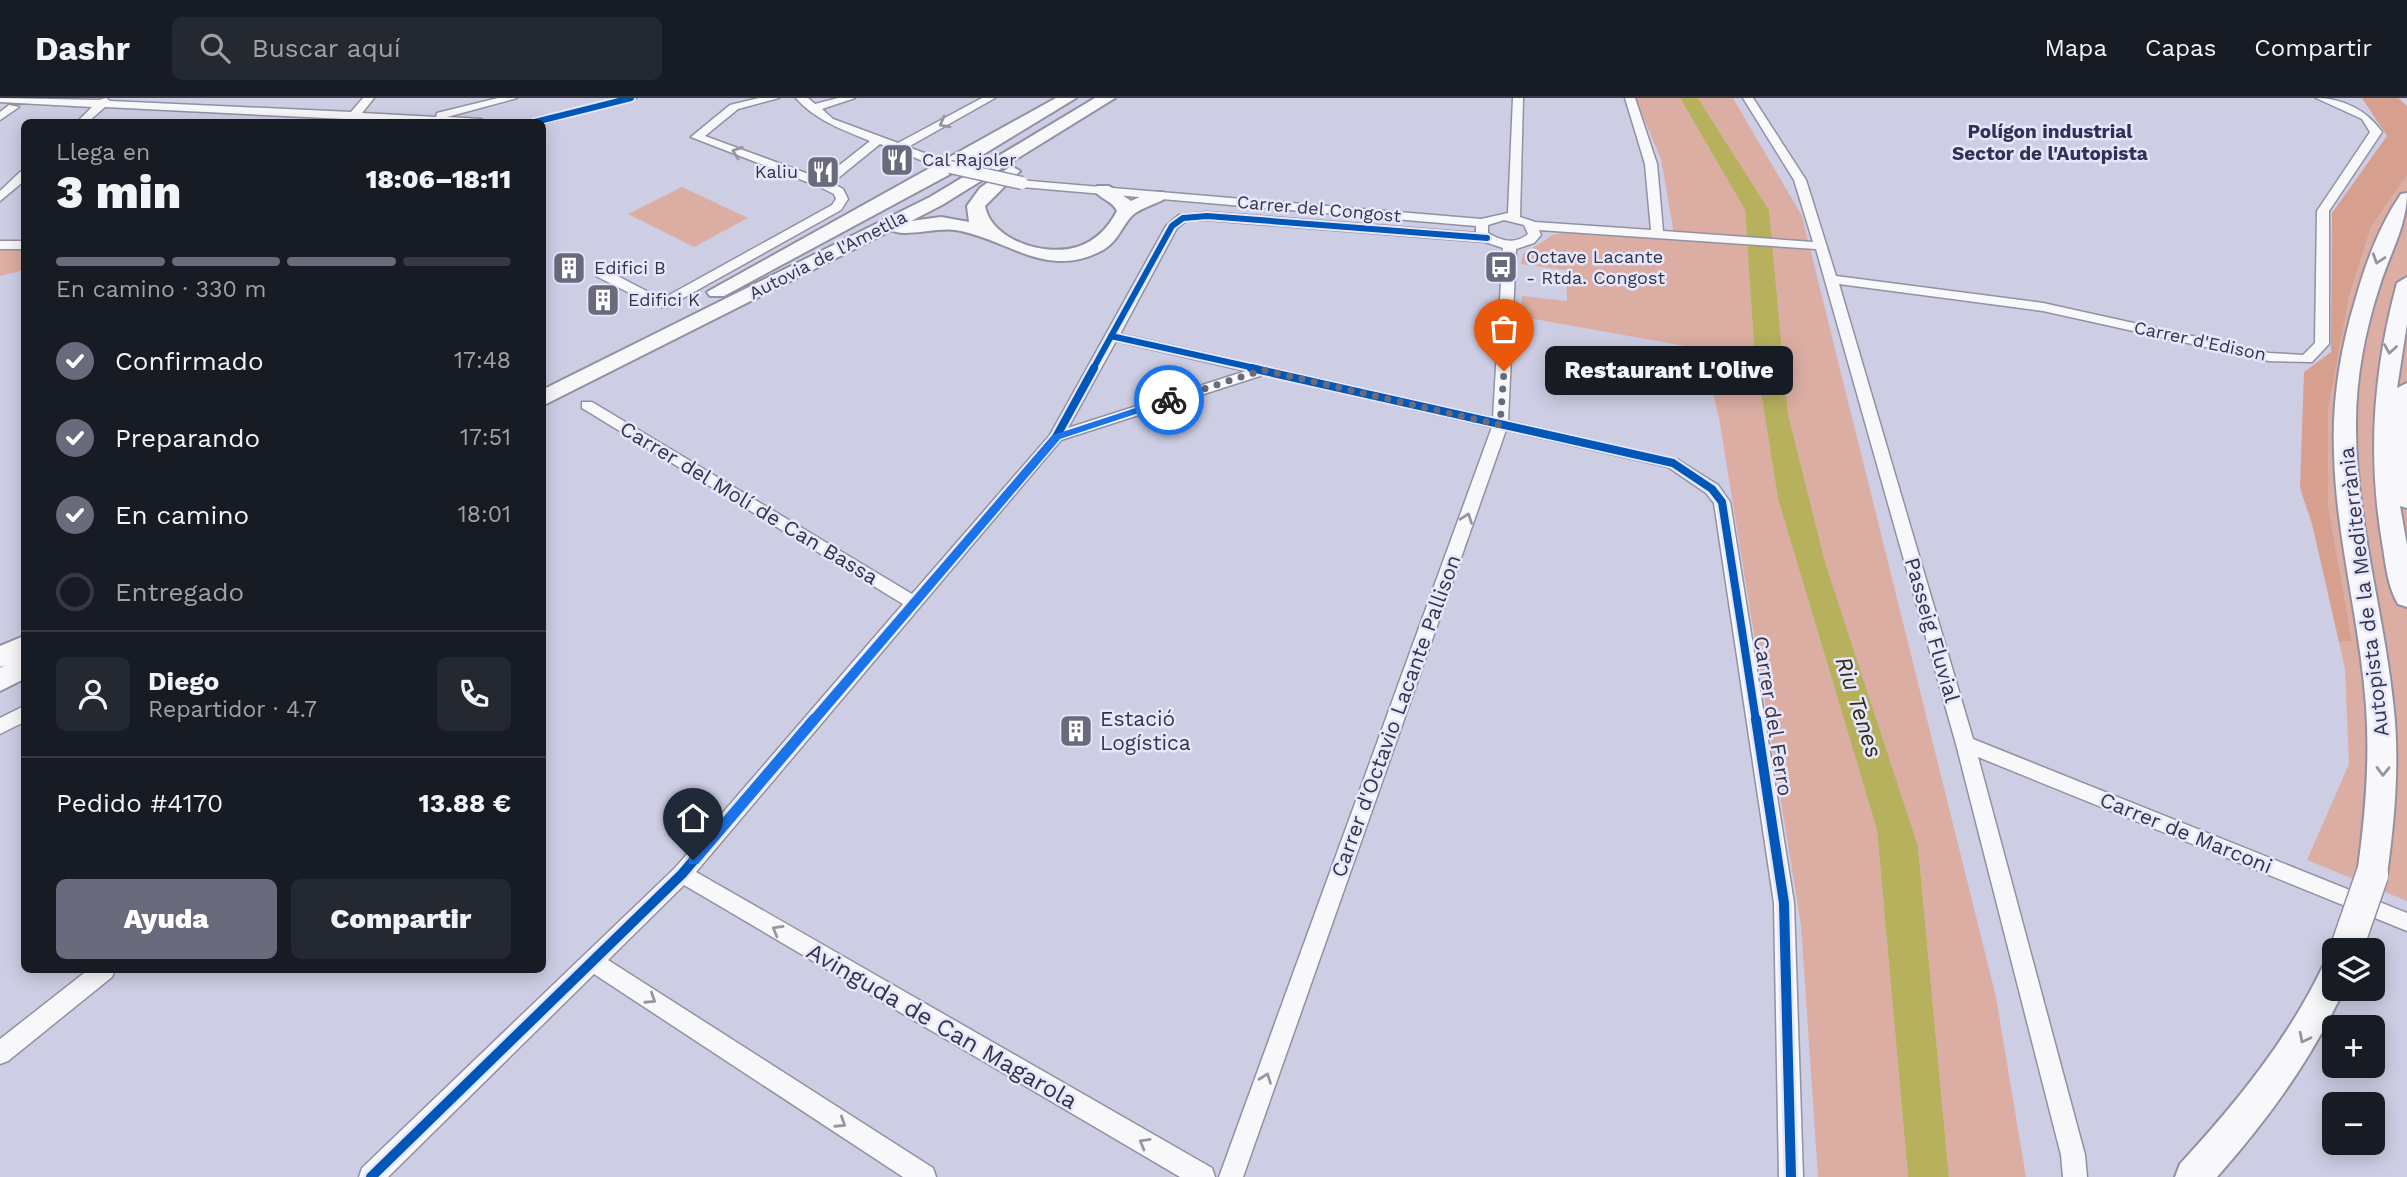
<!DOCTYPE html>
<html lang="es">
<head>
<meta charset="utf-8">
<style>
	:root { --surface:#171b24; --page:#242831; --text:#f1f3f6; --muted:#9ea1a6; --line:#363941; --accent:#6a6a7d }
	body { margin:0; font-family:"Work Sans",sans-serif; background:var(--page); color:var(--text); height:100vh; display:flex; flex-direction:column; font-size:26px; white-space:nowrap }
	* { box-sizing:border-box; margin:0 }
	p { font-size:23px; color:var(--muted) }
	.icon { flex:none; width:38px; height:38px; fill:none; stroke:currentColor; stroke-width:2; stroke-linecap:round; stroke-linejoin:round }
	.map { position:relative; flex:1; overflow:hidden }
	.sheet { position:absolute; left:21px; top:21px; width:525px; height:854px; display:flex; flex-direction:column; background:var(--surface); border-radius:10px; box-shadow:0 4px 18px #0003 }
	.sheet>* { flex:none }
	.fabs { position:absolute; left:2322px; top:840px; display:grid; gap:14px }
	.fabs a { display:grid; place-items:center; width:63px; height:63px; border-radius:10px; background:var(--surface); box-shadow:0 4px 18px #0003; font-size:35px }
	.pin { position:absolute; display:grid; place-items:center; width:60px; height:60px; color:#fff; margin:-72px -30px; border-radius:50% 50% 50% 0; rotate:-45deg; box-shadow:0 0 7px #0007 }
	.pin .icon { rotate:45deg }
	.courier { position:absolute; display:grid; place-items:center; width:70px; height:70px; margin:-35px; border:5px solid #1a73e8; border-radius:50%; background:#fff; color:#222; box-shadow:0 2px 9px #0007 }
	.bubble { position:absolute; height:49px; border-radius:10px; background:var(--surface); box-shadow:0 4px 18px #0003; font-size:23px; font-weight:800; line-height:49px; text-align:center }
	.headline em { font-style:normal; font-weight:800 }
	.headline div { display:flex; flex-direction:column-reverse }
	.headline { display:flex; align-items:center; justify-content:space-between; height:119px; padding:0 35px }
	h1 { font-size:46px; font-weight:800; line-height:52px }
	.bar { display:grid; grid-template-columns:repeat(4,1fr); gap:10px 7px; align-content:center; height:84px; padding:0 35px }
	.bar i { height:9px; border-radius:5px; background:var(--line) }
	.bar .selected { background:var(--accent) }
	.bar p { grid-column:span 4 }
	.line { display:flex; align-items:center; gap:18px; padding:0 35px; border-top:2px solid var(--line) }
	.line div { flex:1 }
	.round { display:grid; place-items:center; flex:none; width:74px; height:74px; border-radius:10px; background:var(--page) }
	ol { padding:0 35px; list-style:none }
	li { display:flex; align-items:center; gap:21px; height:77px }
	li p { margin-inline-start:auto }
	li .icon { padding:7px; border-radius:50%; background:var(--accent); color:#fff; stroke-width:4 }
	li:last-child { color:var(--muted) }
	li i { width:38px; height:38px; border:4px solid var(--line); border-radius:50% }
	.cta { display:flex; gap:14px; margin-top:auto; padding:14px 35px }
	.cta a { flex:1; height:80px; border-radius:10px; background:var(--accent); color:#fff; font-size:28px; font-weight:800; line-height:80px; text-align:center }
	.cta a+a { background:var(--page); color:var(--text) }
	header { display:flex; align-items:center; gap:42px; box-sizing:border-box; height:98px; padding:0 35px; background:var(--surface); border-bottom:2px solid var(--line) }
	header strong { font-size:33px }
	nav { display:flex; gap:38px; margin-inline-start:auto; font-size:24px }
	.search { width:490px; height:63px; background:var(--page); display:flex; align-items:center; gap:18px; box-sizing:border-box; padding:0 24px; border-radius:10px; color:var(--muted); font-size:26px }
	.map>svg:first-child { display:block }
	.green { fill:#dcaea3 }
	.forest { fill:#d69f8e }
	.water { fill:#b7b15e }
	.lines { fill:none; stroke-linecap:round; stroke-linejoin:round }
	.minor-casing { stroke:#9191a3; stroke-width:3 }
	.highway-casing { stroke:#9191a3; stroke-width:4 }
	.minor { fill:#f8f8fb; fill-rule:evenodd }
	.highway { fill:#f8f8fb; fill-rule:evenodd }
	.minor-bridge-casing { stroke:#9191a3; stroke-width:15; stroke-linecap:butt }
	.highway-bridge-casing { stroke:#9191a3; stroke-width:35; stroke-linecap:butt }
	.minor-bridge { stroke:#f8f8fb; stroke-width:12 }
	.highway-bridge { stroke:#f8f8fb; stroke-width:32 }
	.cycleway-far2-casing { stroke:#e6e6fd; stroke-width:10 }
	.cycleway-far1-casing { stroke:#e6e6fd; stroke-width:12 }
	.cycleway-casing { stroke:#e6e6fd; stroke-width:15 }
	.cycleway-far2 { stroke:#0057b8; stroke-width:6 }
	.cycleway-far1 { stroke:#0057b8; stroke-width:8 }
	.cycleway { stroke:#0057b8; stroke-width:10 }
	.oneway { stroke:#9696a0 }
	.route { fill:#1a73e8 }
	.done { stroke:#6a6a7d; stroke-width:7; stroke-dasharray:0 12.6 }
	.labels { text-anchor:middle; stroke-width:5; stroke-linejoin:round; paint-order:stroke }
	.far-poi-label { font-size:18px; fill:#353546; stroke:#e6e6fd; text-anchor:start }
	.far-street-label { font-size:18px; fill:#353546; stroke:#e6e6fd }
	.far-neighbourhood-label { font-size:19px; font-weight:bold; fill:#333053; stroke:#e6e6fd }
	.street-label { font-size:21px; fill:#353546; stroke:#e6e6fd }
	.poi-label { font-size:21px; fill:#353546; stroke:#e6e6fd; text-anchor:start }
	.water-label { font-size:23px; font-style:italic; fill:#2c2b16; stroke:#e6e6fd }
	.near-street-label { font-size:24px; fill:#353546; stroke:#e6e6fd }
</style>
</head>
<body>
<header>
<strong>Dashr</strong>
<div class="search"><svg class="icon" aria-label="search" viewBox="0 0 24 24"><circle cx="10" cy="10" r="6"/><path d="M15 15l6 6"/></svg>Buscar aquí</div>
<nav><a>Mapa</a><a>Capas</a><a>Compartir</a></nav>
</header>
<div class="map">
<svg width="2407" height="1079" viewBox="0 0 2407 1079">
	<rect width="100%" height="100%" fill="#cdcde4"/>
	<path class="green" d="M1635,0H1680L1745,112L1754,250L1778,401L1877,732L1908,1079H1818L1801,827L1719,320L1702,251L1522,219V198L1567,203L1566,172L1521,166L1523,156L1553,137L1563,135L1592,134L1672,142L1674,136L1661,61Z
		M1698,0H1733L1802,118L1996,899L2026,1079H1949L1918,748L1825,464L1788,316L1769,112Z
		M2407,77V803L2307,762L2349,666L2345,570L2339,544L2352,543L2328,407V313L2349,199L2371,129Z
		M682,89L748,120L694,149L628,116Z
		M0,152H24V172L0,178Z"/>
	<path class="forest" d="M2362,0H2398L2407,8V77L2371,129L2349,199L2328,313V407L2352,543L2339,544L2312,426L2300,390L2304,274L2331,254L2332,115L2387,38Z"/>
	<path class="water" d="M1680,0H1698L1769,112L1788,316L1825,464L1918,748L1949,1079H1908L1877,732L1778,401L1754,250L1745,112Z"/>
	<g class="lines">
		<defs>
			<path id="minor" d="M0,0L99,2L106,0L110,3L351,14L363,0H374L362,15L436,19L437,15L498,0H517L447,19L481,21L486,24L357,21L355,24H344L346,21L105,9L88,24H77L92,9L0,4Z
				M618,0H636L542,26L529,24Z
				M759,0H779L738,11L705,38L822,81L870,43C841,31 815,22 796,0H808L815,6L838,0H855L822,11L833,21L898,45L982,0H995L908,49L954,66V72H946L880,46L832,85L843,91L848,101L841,112L667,209H657L596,178V172H606L662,201L832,107L836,101L834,96L820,89L691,39L730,7Z
				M1513,0H1523L1520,119L1535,124L1651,132L1645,66L1625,0H1635L1657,66L1663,133L1813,144L1794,82L1743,0H1753L1806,82L1836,178L2043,205L2269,255L2303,257L2315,245L2317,113L2370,34L2362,21L2316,0C2342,0 2367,12 2382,34L2329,113V246L2312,264L2269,263L2043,213L1839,186L1973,641L2407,815V833L1978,659L2085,1057L2087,1079H2063L2061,1057L1956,646L1816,151L1539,132L1541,137L1534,145L1516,151L1508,323L1678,362L1718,387L1730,404L1794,805L1803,1079H1779L1774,805L1714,405L1706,395L1668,369L1506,332L1243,1079H1219L1492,329L1263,277L1061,342L696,774L1212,1070L1215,1079H1180L684,787L608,862L933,1070L936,1079H903L594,876L388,1079H359L362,1070L675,770L903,506L582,310V304H592L912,496L1050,337L1166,128L1179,117L1207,114L1476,135V128L1022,89L1018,88V82L1481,121L1508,115ZM1207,122L1485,144L1503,150L1493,320L1120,236L1177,130L1186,123ZM1504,122L1524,127L1528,136C1515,147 1502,143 1488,135V127ZM1116,243L1246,273L1068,330Z
				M9,7L19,9L0,22V14Z
				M20,74H24V83L0,103V93Z
				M0,143H24V151H0Z
				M24,608V624L0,636V620Z
				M88,872H115L112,879L8,963L0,966V941Z"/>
			<path id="highway" d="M1056,0H1076L956,73L724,198H710L707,194Z
				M1095,0H1115L942,107L911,123L941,119L969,124L967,108L980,90L1011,68L1020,73L985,108C991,142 1045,159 1077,149C1096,143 1108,130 1117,113C1112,102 1101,102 1094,92L1097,88H1109L1131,103L1151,94H1163L1166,98L1163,102C1155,106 1142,110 1134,116C1122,126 1120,142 1103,152C1046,183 1007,140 955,132C938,129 901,140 892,132L542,308V292L930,99Z
				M2407,95C2407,128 2389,157 2379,190C2365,233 2356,280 2356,325C2355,419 2383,510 2393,603C2400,661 2395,719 2387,777L2383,786L2372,790L2361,786L2357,777C2365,721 2370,665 2366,608C2360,523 2336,440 2334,355C2332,304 2340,252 2355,203C2365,167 2379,128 2401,96Z
				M2407,179V226L2397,290L2407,285V410L2400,408L2407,447V509L2398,506C2388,489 2386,469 2383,450C2367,359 2373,274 2397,185Z
				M24,538V581L0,593V570L5,567L0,569V548Z
				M2334,863V891H2344C2312,961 2268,1021 2217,1079H2175L2180,1066C2236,1005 2287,943 2323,868Z"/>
		</defs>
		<use href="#minor" class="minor-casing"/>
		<use href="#highway" class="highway-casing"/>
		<use href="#minor" class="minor"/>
		<use href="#highway" class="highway"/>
		<defs>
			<path id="minor-bridge" d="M950,69L1022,85"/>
			<path id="highway-bridge" d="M2346,852L2372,777"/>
		</defs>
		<use href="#minor-bridge" class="minor-bridge-casing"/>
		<use href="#highway-bridge" class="highway-bridge-casing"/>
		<use href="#minor-bridge" class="minor-bridge"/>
		<use href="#highway-bridge" class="highway-bridge"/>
		<defs>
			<path id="cycleway-far2" d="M535,24L631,0
				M1111,238L1259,271
				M1093,271L1172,128L1183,120L1207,118L1487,140"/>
			<path id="cycleway-far1" d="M1251,270L1673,365L1712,391L1722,404L1756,623
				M813,623L1056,339L1094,270"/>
			<path id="cycleway" d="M1756,621L1784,805L1791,1079
				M371,1079L682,776L814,621"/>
		</defs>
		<use href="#cycleway-far2" class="cycleway-far2-casing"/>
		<use href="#cycleway-far1" class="cycleway-far1-casing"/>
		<use href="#cycleway" class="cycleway-casing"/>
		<use href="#cycleway-far2" class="cycleway-far2"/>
		<use href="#cycleway-far1" class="cycleway-far1"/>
		<use href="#cycleway" class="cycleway"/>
	</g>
	<defs><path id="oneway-chevron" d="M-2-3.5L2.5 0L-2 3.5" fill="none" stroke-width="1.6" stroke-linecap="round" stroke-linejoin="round" transform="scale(1.75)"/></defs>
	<g class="oneway">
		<use href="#oneway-chevron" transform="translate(944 25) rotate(152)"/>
		<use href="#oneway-chevron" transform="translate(737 54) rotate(-160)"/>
		<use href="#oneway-chevron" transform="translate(2378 161) rotate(108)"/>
		<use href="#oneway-chevron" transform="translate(2390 251) rotate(99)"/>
		<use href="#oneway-chevron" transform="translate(1467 420) rotate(-70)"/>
		<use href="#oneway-chevron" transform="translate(2383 673) rotate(91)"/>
		<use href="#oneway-chevron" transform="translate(777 832) rotate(-150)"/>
		<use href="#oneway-chevron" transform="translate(651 901) rotate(33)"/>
		<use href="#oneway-chevron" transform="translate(2304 940) rotate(117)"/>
		<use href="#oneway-chevron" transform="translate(1266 980) rotate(-70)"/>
		<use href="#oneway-chevron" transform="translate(841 1025) rotate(33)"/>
		<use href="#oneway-chevron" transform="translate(1144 1045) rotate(-150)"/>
	</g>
	<path class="route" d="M1169,299L1172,304L1060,341L698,766H689V759L1053,337Z"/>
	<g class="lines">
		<path class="done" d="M1169,302L1263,272L1500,327L1504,273"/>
	</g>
	<defs>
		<symbol id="restaurant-square" viewBox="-11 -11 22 22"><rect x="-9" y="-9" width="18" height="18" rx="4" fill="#6a6a7d" stroke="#e6e6fd"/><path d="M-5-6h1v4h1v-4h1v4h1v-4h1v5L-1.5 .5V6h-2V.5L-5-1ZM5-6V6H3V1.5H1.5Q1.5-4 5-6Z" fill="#fff"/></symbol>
		<symbol id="bus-square" viewBox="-11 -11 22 22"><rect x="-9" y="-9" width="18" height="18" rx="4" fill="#6a6a7d" stroke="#e6e6fd"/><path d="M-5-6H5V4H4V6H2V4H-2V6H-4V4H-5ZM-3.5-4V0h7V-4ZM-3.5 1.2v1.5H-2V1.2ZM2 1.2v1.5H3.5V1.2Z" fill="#fff"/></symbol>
		<symbol id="building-square" viewBox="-11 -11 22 22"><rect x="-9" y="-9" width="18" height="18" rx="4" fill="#6a6a7d" stroke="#e6e6fd"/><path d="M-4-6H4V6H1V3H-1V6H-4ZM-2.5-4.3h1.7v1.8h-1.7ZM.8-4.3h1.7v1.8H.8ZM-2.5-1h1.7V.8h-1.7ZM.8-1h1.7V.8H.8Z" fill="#fff"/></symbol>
	</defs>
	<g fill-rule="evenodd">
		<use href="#restaurant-square" x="878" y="43" width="38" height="38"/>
		<use href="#restaurant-square" x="804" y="55" width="38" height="38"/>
		<use href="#bus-square" x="1482" y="150" width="38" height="38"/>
		<use href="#building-square" x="550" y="151" width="38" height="38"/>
		<use href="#building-square" x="584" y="183" width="38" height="38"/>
		<use href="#building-square" x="1057" y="614" width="38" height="38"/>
	</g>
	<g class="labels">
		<g class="far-poi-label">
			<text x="922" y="68">Cal Rajoler</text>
			<text x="798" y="80" text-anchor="end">Kaliu</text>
			<text x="1526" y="165">Octave Lacante<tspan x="1526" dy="21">- Rtda. Congost</tspan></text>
			<text x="594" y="176">Edifici B</text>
			<text x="628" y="208">Edifici K</text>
		</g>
		<g class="far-street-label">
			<text transform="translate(1319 111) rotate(5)" y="6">Carrer del Congost</text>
			<text transform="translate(828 157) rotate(-27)" y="6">Autovia de l'Ametlla</text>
			<text transform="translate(2200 243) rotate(12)" y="6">Carrer d'Edison</text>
		</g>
		<g class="far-neighbourhood-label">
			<text x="2050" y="40">Polígon industrial<tspan x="2050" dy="22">Sector de l'Autopista</tspan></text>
		</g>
		<g class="street-label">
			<text transform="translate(749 405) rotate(31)" y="7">Carrer del Molí de Can Bassa</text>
			<text transform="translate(2364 494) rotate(-97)" y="7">Autopista de la Mediterrània</text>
			<text transform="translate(1932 532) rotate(74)" y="7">Passeig Fluvial</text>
			<text transform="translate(1396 618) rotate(-70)" y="7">Carrer d'Octavio Lacante Pallison</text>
			<text transform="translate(1773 618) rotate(81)" y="7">Carrer del Ferro</text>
			<text transform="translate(2186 735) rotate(22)" y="7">Carrer de Marconi</text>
		</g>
		<g class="poi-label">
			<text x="1100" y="628">Estació<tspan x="1100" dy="24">Logística</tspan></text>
		</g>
		<g class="water-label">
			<text transform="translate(1859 609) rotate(72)" y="8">Riu Tenes</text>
		</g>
		<g class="near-street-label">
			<text transform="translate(942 928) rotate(30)" y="8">Avinguda de Can Magarola</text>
		</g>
	</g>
</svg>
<div class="fabs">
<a><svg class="icon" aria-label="layers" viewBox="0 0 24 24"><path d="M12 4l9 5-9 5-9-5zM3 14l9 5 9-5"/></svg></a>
<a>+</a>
<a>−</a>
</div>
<div class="pin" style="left:1504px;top:273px;background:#ea580c"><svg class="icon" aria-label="bag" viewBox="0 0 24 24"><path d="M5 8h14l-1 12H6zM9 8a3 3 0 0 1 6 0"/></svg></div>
<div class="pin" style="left:693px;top:762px;background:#1f2937"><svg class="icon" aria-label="home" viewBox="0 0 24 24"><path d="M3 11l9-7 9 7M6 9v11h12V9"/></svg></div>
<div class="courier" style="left:1169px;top:302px"><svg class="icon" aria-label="bike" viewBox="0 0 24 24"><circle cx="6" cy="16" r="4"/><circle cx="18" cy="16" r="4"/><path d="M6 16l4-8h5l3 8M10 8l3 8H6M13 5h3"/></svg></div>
<div class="bubble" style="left:1545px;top:248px;width:248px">Restaurant L'Olive</div>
<section class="sheet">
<div class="headline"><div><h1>3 min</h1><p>Llega en</p></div><em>18:06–18:11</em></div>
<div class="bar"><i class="selected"></i><i class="selected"></i><i class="selected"></i><i></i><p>En camino · 330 m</p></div>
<ol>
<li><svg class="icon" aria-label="check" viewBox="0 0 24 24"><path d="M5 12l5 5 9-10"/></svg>Confirmado<p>17:48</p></li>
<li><svg class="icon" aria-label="check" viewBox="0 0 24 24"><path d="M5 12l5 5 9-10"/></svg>Preparando<p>17:51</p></li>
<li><svg class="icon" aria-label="check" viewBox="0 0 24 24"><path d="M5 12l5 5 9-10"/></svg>En camino<p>18:01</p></li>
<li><i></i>Entregado</li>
</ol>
<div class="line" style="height:126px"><a class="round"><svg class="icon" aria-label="person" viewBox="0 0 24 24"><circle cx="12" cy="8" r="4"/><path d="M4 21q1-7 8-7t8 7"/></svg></a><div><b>Diego</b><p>Repartidor · 4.7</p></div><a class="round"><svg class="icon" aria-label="phone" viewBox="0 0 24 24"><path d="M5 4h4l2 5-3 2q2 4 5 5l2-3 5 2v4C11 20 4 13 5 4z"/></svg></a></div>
<div class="line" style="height:91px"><div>Pedido #4170</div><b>13.88 €</b></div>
<div class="cta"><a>Ayuda</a><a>Compartir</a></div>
</section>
</div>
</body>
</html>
